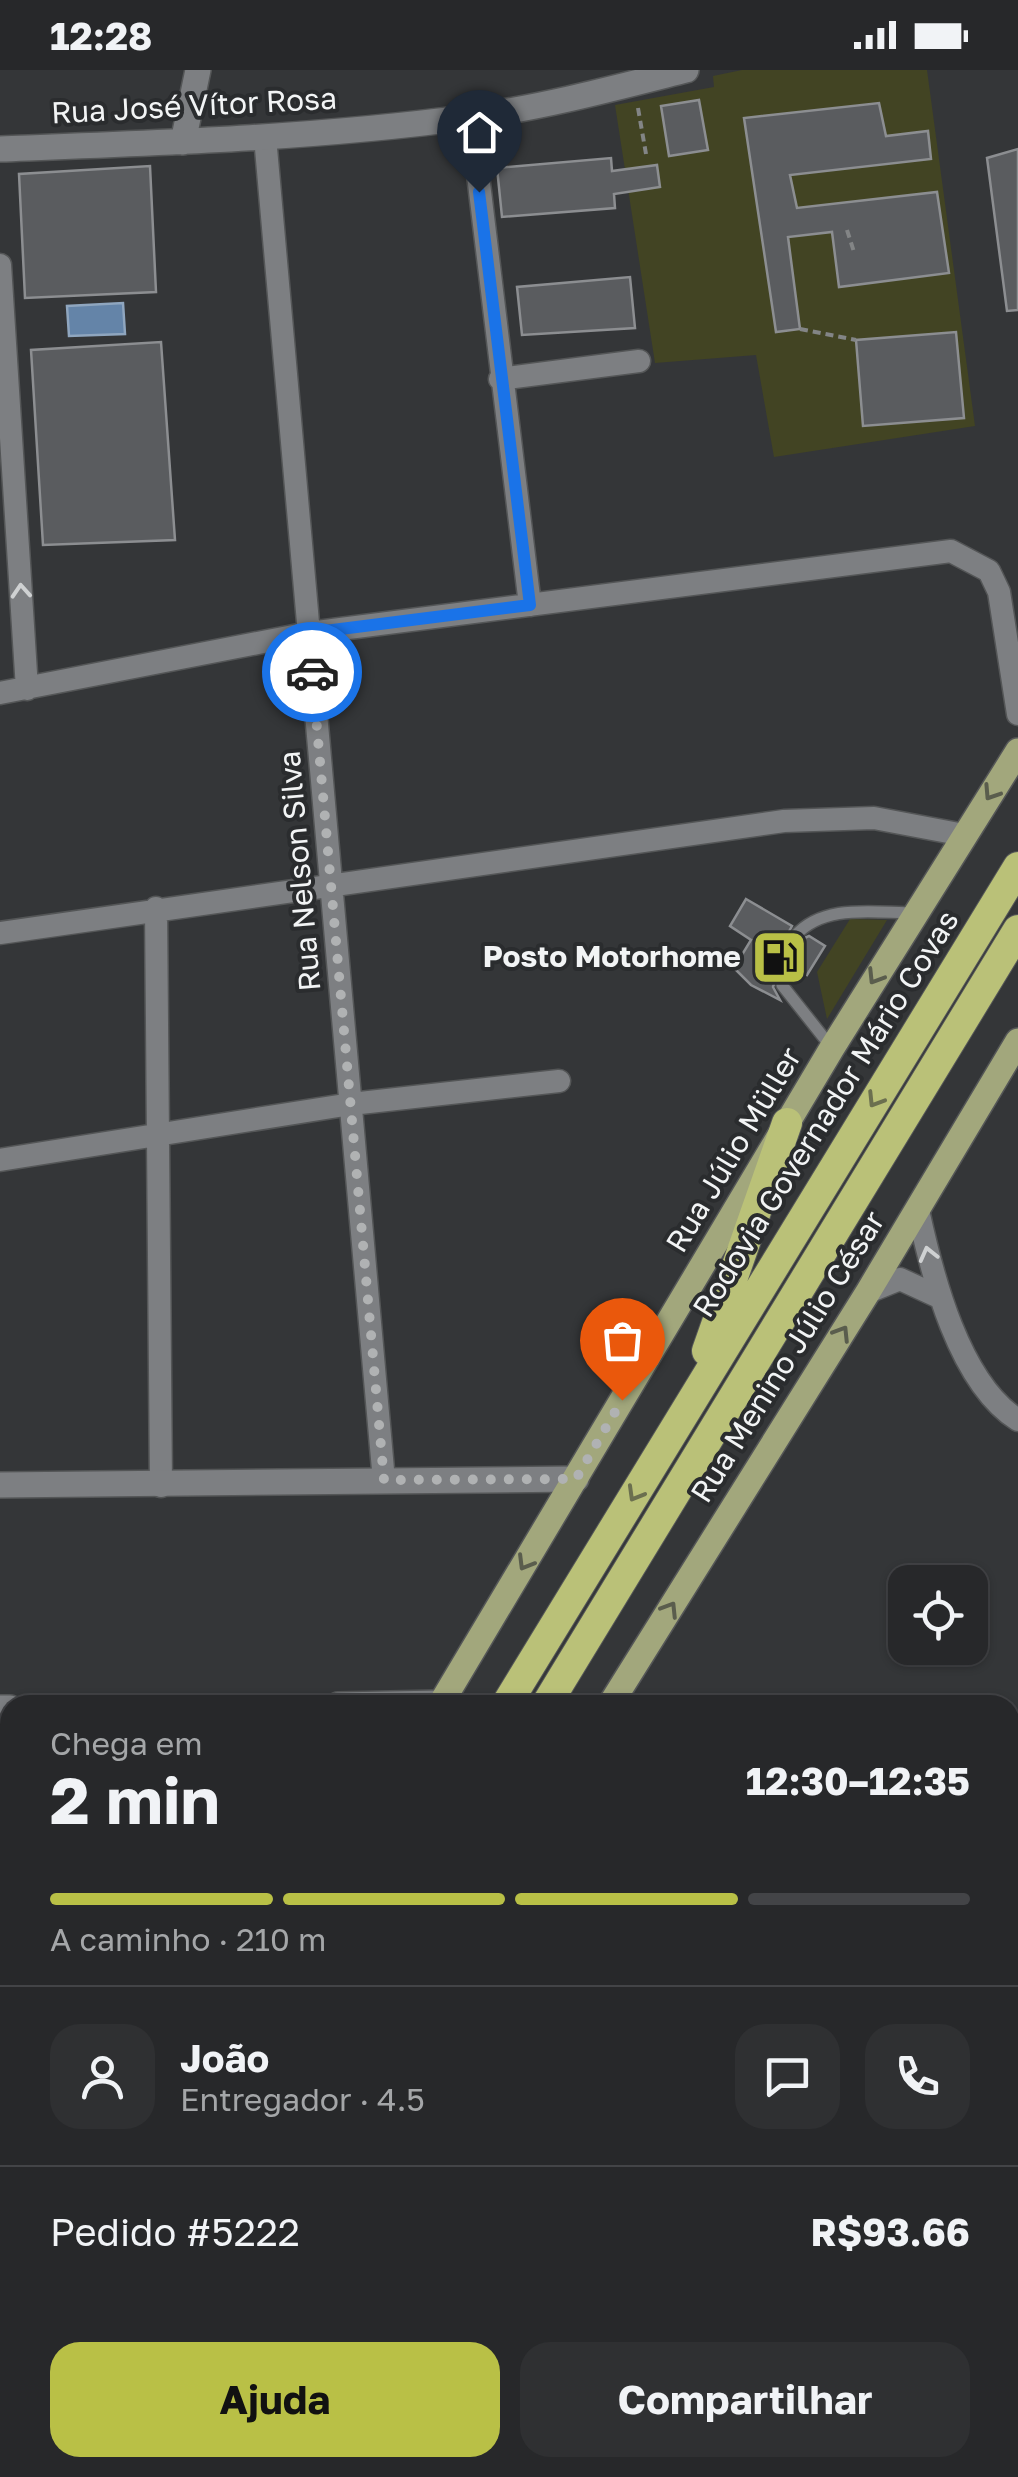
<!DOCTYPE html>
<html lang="pt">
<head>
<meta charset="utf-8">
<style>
	:root { --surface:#27282a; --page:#2f3032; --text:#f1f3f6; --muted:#a4a6a8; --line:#434447; --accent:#b9c046 }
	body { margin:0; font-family:"Golos Text",sans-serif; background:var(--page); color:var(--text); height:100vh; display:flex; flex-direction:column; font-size:38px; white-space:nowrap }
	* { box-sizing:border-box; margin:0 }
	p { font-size:32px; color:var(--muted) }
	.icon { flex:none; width:55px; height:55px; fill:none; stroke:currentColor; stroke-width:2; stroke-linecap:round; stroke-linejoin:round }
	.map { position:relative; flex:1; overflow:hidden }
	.panel { position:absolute; left:0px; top:1625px; width:1020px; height:782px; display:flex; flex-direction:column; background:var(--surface); border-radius:30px 30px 0 0; box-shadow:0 2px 8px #0004,0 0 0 2px var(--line) }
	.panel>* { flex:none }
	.tools { position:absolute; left:888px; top:1495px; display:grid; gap:20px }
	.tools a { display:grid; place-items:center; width:100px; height:100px; border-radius:20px; background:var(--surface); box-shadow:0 2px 8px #0004,0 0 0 2px var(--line); font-size:50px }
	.pin { position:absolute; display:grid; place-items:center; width:85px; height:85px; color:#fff; margin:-102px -42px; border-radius:50% 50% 50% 0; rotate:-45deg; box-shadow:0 0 10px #0007 }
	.pin .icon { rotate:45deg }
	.courier { position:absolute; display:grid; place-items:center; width:100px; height:100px; margin:-50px; border:8px solid #1a73e8; border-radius:50%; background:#fff; color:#222; box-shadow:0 2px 12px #0007 }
	.summary em { font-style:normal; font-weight:700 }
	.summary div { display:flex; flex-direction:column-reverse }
	.summary { display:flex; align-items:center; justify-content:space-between; height:170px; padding:0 50px }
	h1 { font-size:65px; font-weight:700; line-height:75px }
	.bar { display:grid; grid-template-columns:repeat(4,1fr); gap:15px 10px; align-content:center; height:120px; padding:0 50px }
	.bar i { height:12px; border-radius:8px; background:var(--line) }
	.bar .current { background:var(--accent) }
	.bar p { grid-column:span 4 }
	.line { display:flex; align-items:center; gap:25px; padding:0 50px; border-top:2px solid var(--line) }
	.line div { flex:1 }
	.round { display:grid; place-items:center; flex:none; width:105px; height:105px; border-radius:30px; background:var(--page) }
	.cta { display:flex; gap:20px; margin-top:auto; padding:20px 50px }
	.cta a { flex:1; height:115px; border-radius:30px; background:var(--accent); color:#111; font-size:40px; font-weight:700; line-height:115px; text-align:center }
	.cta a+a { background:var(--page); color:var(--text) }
	.status { display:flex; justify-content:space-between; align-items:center; height:70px; padding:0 50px; background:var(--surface); direction:ltr }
	.status svg { height:28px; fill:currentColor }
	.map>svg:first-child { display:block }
	.green { fill:#424423 }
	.water { fill:#6484a8; stroke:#8fa6bf; stroke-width:2.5 }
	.building { fill:#5a5c5f; stroke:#8c8e91; stroke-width:2.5 }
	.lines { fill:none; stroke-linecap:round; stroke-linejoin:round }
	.lane-casing { stroke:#545657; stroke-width:14 }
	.street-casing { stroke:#545657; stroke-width:25 }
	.secondary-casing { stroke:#545657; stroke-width:28 }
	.primary-casing { stroke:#545657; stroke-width:28 }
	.highway-casing { stroke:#545657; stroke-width:32 }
	.path { stroke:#838586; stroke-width:4; stroke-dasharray:8 5; stroke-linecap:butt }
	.lane { stroke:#7d7f82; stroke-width:11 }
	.street { stroke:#7d7f82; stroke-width:22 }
	.secondary { stroke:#7d7f82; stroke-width:25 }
	.primary { stroke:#a2a77c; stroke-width:25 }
	.highway { stroke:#bac178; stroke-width:30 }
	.oneway { stroke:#cfd1d2 }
	.oneway2 { stroke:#5a5d4d }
	.oneway3 { stroke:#6b6f4f }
	.done { stroke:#b0b2b3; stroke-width:10; stroke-dasharray:0 18 }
	.route { stroke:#1a73e8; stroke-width:12 }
	.labels { text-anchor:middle; stroke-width:8; stroke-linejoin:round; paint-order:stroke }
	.street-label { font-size:30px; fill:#f2f4f5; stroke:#2a2c2e }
	.poi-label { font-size:30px; font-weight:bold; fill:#f2f4f5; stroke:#2a2c2e; text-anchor:end }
</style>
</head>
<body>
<div class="status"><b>12:28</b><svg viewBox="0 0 49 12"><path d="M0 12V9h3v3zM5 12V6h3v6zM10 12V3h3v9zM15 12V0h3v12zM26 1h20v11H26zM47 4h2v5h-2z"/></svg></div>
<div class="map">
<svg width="1018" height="2407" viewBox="0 0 1018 2407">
	<rect width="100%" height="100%" fill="#343638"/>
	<path class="green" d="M742,0H927L975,356L774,387L756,285L655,293L615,35L714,17L713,6Z
		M850,849L887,850L827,949L817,902Z"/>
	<path class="water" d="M123,233L125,264L69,266L67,236Z"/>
	<path class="building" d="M699,30L708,80L669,86L661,36Z
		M879,33L886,66L928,61L931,89L790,105L797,138L937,122L949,203L839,217L832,162L788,167L800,259L776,262L744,48Z
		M1018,79V240L1007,241L987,88Z
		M611,88L612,101L657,95L660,117L614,124L615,138L502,147L497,98Z
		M150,96L156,222L25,228L19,104Z
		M630,207L635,258L522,265L517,217Z
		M956,262L964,348L863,356L856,270Z
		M161,272L175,470L43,475L31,280Z
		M746,829L792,856L786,867L791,874L809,866L825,876L807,905L794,897L789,909L776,908L773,917L780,930L751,915L734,898L751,870L730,856Z"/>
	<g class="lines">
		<defs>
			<path id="lane" d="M795,866C824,833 874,843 915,843
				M782,915L832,978"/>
			<path id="street" d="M471,47L530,535
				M265,67L384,1411
				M0,195L27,619
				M500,309L639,291
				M0,623L309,563L951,481L989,501L999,522L1018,644
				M156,838L161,1416
				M0,863L784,751L874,748L964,765
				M0,1090L351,1034L559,1011
				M918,1140C932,1205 959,1313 1018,1350
				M868,1222L900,1209L939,1227
				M0,2218H10
				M1010,2218H1018
				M525,2398V2407"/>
			<path id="secondary" d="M183,72L198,0
				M0,79C157,73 315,68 471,47C544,37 615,18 686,0
				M0,1415L576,1409
				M338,1635L441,1633
				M0,1638H10
				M1010,1657H1018
				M0,1853H10
				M1010,1862H1018"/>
			<path id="primary" d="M440,1635L832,978L1018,681
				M610,1635L868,1222L1018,971
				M0,2352L10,2335
				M141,2407L147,2398"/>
			<path id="highway" d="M707,1281L787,1053
				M506,1635L1018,797
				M546,1635L1018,860
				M37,2407L43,2398
				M72,2407L78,2398"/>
		</defs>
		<use href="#lane" class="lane-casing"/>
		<use href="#street" class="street-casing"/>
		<use href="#secondary" class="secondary-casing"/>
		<use href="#primary" class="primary-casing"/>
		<use href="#highway" class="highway-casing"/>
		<path class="path" d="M638,38L646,84
			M847,160L854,182
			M800,259L856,270"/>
		<use href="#lane" class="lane"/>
		<use href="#street" class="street"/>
		<use href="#secondary" class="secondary"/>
		<use href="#primary" class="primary"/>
		<use href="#highway" class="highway"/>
	</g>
	<defs><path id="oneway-chevron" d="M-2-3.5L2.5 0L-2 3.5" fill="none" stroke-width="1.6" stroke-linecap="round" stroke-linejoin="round" transform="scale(2.5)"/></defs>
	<g class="oneway">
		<use href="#oneway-chevron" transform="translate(21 521) rotate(-94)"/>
		<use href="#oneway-chevron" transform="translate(928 1184) rotate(-104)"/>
	</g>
	<g class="oneway2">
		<use href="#oneway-chevron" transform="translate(991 723) rotate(123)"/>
		<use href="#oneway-chevron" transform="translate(875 907) rotate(122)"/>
		<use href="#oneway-chevron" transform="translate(842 1263) rotate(-58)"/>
		<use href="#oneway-chevron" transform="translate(525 1493) rotate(121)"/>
		<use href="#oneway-chevron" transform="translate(670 1539) rotate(-58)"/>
	</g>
	<g class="oneway3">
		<use href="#oneway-chevron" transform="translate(875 1030) rotate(122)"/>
		<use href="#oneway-chevron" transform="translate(635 1424) rotate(120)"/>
	</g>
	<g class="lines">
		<path class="done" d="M312,602L384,1410L576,1409L622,1330"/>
		<path class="route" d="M312,602L309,563L530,535L479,122"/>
	</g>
	<defs>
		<symbol id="fuel-square" viewBox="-11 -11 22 22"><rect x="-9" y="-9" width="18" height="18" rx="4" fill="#b9c046" stroke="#2a2c2e"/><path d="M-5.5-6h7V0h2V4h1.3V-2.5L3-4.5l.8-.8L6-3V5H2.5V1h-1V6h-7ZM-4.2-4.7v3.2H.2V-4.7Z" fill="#111"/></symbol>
	</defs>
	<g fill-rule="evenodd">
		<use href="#fuel-square" x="748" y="856" width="63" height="63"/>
	</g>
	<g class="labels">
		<g class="street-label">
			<text transform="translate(194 36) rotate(-3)" y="10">Rua José Vítor Rosa</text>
			<text transform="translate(300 801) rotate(-95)" y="10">Rua Nelson Silva</text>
			<text transform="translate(826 1044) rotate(-58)" y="10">Rodovia Governador Mário Covas</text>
			<text transform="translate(734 1080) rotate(-59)" y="10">Rua Júlio Müller</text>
			<text transform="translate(788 1287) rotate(-58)" y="10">Rua Menino Júlio César</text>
		</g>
		<g class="poi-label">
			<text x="741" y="897">Posto Motorhome</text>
		</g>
	</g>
</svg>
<div class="tools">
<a><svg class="icon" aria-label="locate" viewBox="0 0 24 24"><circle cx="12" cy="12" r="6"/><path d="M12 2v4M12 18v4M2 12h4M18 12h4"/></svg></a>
</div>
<div class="pin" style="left:622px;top:1330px;background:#ea580c"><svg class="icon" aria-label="bag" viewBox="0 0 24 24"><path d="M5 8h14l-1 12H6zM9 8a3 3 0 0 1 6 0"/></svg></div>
<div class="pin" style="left:479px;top:122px;background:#1f2937"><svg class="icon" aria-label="home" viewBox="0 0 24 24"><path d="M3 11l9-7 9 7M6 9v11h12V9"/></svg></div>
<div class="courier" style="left:312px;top:602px"><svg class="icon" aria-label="car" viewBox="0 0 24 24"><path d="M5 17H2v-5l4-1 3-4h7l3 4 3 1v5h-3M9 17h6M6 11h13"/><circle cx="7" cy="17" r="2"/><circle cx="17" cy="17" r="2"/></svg></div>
<section class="panel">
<div class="summary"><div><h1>2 min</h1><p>Chega em</p></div><em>12:30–12:35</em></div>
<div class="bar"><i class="current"></i><i class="current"></i><i class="current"></i><i></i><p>A caminho · 210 m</p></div>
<div class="line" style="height:180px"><a class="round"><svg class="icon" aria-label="person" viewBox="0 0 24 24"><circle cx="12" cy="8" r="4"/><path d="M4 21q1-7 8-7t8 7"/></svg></a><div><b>João</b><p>Entregador · 4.5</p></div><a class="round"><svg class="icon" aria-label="chat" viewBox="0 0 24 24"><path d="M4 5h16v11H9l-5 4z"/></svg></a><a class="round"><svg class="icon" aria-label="phone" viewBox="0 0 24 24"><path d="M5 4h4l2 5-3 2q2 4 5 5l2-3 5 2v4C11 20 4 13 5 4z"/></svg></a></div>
<div class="line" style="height:130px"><div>Pedido #5222</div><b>R$93.66</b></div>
<div class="cta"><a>Ajuda</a><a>Compartilhar</a></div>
</section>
</div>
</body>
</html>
